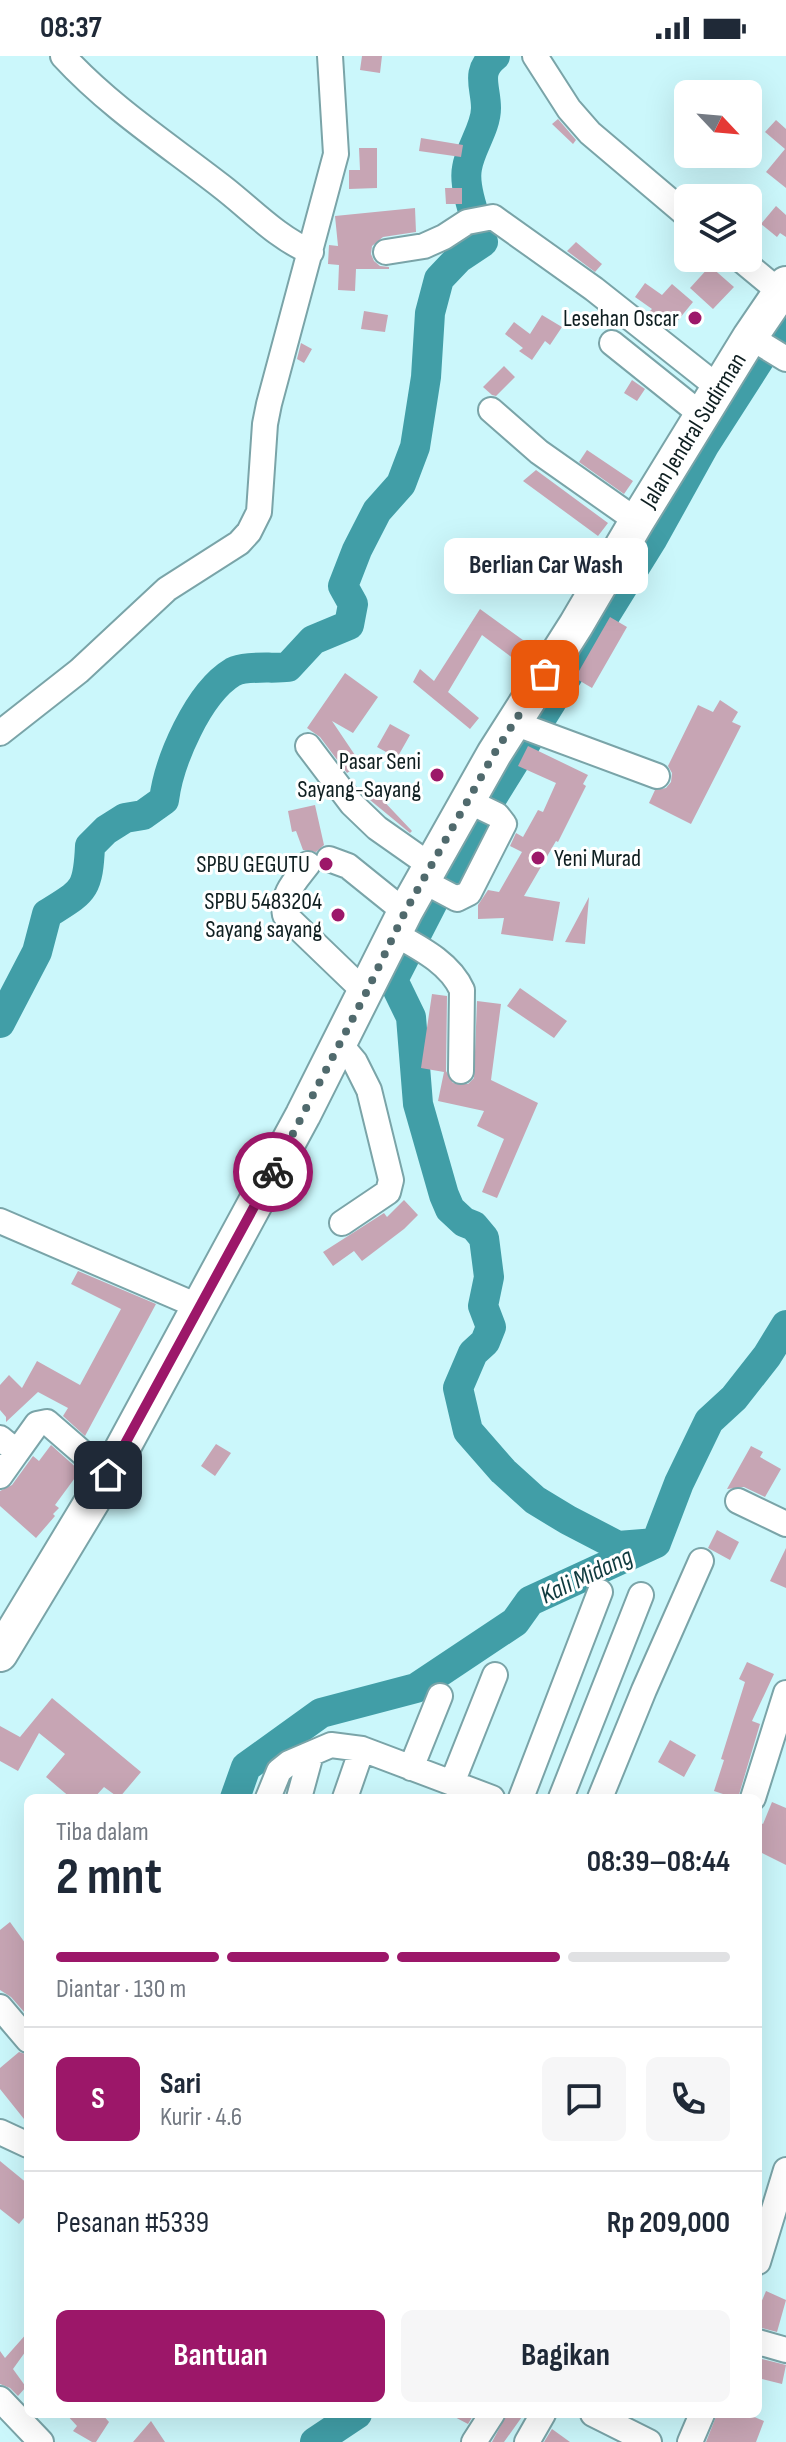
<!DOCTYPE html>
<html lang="id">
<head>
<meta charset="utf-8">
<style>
	:root { --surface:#fff; --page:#f6f6f7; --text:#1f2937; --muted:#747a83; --line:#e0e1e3; --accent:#9c1769 }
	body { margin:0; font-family:"Sofia Sans Condensed",sans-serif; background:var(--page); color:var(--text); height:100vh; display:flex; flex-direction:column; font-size:30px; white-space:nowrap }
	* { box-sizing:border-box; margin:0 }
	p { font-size:26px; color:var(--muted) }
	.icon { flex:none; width:44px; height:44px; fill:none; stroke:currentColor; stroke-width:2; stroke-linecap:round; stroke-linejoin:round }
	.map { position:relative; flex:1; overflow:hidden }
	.details { position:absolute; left:24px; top:1738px; width:738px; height:624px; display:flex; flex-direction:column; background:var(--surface); border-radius:12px; box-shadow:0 8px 32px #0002 }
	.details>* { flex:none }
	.needle { width:52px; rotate:116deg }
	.fabs { position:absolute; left:674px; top:24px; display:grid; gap:16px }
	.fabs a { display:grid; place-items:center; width:88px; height:88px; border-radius:12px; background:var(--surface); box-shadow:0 8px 32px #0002; font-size:40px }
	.pin { position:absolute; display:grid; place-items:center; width:68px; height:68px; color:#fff; margin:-34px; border-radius:16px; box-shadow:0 4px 12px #0006 }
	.courier { position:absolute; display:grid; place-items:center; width:80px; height:80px; margin:-40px; border:6px solid #9c1769; border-radius:50%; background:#fff; color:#222; box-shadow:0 2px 10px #0007 }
	.bubble { position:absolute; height:56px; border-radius:12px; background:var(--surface); box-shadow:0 8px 32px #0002; font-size:26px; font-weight:700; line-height:56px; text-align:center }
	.head em { font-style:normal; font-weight:700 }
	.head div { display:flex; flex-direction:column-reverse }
	.head { display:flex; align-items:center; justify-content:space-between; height:136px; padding:0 32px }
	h1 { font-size:52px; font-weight:700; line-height:60px }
	.bar { display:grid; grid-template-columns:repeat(4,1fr); gap:12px 8px; align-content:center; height:96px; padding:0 32px }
	.bar i { height:10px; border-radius:6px; background:var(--line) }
	.bar .selected { background:var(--accent) }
	.bar p { grid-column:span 4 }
	.line { display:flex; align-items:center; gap:20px; padding:0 32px; border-top:2px solid var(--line) }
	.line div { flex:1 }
	.round { display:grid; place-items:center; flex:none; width:84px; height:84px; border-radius:12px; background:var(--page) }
	.button { display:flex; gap:16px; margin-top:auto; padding:16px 32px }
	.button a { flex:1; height:92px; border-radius:12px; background:var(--accent); color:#fff; font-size:32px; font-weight:700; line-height:92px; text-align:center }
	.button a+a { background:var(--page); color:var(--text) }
	.status { display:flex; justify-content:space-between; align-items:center; height:56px; padding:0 40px; background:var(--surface); direction:ltr }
	.status svg { height:22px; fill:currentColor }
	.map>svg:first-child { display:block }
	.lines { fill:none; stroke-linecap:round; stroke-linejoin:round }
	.river { stroke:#419ea7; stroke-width:30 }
	.building { fill:#c7a5b4 }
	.minor-casing { stroke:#7aa4a8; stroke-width:28 }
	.highway-casing { stroke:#7aa4a8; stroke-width:38 }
	.minor { stroke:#fff; stroke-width:24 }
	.highway { stroke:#fff; stroke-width:34 }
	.done { stroke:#506a6d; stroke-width:8; stroke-dasharray:0 14.4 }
	.route { stroke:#9c1769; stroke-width:10 }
	.poi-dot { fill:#9c1769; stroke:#fff; stroke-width:3 }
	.labels { text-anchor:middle; stroke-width:6; stroke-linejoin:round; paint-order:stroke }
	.poi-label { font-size:24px; fill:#0e1e20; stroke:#fff; text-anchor:end }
	.street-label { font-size:24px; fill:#0e1e20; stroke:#fff }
	.water-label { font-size:26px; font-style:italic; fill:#103b3f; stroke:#fff }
</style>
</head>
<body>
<div class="status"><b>08:37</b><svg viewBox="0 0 49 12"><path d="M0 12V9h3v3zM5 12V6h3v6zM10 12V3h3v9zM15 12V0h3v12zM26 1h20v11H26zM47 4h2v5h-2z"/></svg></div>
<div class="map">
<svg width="786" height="2386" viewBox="0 0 786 2386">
	<rect width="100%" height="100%" fill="#cbf7fb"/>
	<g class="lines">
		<path class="river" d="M0,967L37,896L47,858C83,835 88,836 90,790L106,774L125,762L143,759L164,744C169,705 198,637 233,616C246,609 273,613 288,611L313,584L349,569L353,548L343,530L357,494L377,455L401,428L415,391L426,321L430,257L439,223L459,202L483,186C477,166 463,132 467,112C470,92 486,72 486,52C486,31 475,16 495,0
			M656,1487L618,1490L568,1464L535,1444L503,1415L468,1375L458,1332L473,1297L485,1286L491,1271L483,1250L489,1221L484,1182L474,1170L464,1166L450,1153L444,1139L418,1048L411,961L393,924L433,846L490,745L653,482L704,390L786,262
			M235,1742L246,1711L321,1657L416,1632L515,1566L530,1545L656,1487L679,1427L709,1365L734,1342L767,1300L786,1269
			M315,2386L357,2358"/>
	</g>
	<path class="building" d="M362,0H382L380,17L360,14Z
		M558,63L576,84L573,88L552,68Z
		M776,64L786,73V132L766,116L785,93L765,76Z
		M421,82L463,89L461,101L419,95Z
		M359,92H377V132L349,133V114H360Z
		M445,132H462V148H446Z
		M776,150L786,159V181L780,177L777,181L761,168Z
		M415,152L416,176L383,181L372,190L371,198L374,205L380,210L389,211V213H356L355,235L338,234L339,209L328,208L329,189L338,190L335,160Z
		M576,186L602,208L595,216L567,195Z
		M710,210L734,231L713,253L690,232Z
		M645,227L662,239L672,228L693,246L670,274L648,257L652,253L635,241Z
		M364,255L388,259L385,276L361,273Z
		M542,259L562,271L550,289L545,285L532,304L519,295L523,292L505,278L514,266L530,278Z
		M301,287L312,293L304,307L297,303Z
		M504,310L515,321L496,340L492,339L483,331Z
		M632,324L645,333L637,345L624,337Z
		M587,394L633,425L624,438L579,406Z
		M536,414L608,467L598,480L523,425Z
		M480,553L534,592L522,609L482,579L448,636L479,662L470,673L413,626L420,613L434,625Z
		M610,561L627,571L592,632L575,622Z
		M345,617L378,641L353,677L332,665L361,708L347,717L320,681L307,672Z
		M720,644L738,656L732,666L741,670L691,768L649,747L655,734L666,732L671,726L672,717L668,710L698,649L713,656Z
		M390,668L410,679L397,702L377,691Z
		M528,690L588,719L583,728L586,730L558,786L556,785L524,840L560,846L553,885L501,878L504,862L478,863V849L488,834L499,836L522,796L510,790L516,777L523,781L538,754L543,756L556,727L518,710Z
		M377,738L412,775L410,777L370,744Z
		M315,749L324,789L316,796L303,794L296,775L292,776L288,755Z
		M589,841L585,888L565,886Z
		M520,932L567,965L554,982L507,950Z
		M432,938L447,940L446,1015L453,1027L468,1028L474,1022L477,945L501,948L491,1024L538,1047L497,1142L482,1136L504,1083L477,1070L484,1055L438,1045L444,1016L421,1012Z
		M404,1144L418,1159L404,1173L362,1205L354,1195L333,1210L323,1196L384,1157L387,1161Z
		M78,1215L156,1248L85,1380L63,1360L68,1352L38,1336L6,1366V1361L0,1354V1329L9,1319L22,1332L37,1305L80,1329L121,1253L71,1228Z
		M216,1388L231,1397L215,1420L201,1410Z
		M51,1389L80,1415L55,1449L59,1452L53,1458L55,1460L36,1482L0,1450V1435L12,1429L33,1400L39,1405Z
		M751,1390L763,1396L760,1401L781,1413L765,1441L744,1431L727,1433Z
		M717,1474L739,1486L730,1504L708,1492Z
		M786,1492V1532L770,1525Z
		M747,1606L774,1618L752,1665L760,1668L738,1742H735L714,1735L724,1704L721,1703L745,1626L739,1623Z
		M52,1642L141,1716L119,1742L104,1731L94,1742H71L46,1721L65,1698L39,1677L18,1715L0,1705V1670L20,1681Z
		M670,1684L696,1699L684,1721L658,1706Z
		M772,1746L786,1752V1809L758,1795V1765L763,1768Z
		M10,1866L28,1891V1954L25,1957L11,1941L0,1934V1874Z
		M19,1996L28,1999V2068L0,2033V2012Z
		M0,2105L28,2128V2157L19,2168L0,2153Z
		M766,2235L786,2244L777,2276L758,2271V2254Z
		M28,2276V2292L13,2313L26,2331L18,2340L10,2332L0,2328V2295L5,2302Z
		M762,2303L786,2309L782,2328L758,2322Z
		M66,2358H102L109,2366L96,2386H92L73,2375L77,2370Z
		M449,2358H474L468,2368Z
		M507,2358H524L504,2386H492Z
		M717,2358H747L764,2365L756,2386H706Z
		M151,2365L165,2386H133Z
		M552,2373L570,2386H544Z"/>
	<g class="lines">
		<defs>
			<path id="minor" d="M63,0C110,51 167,88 221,130C251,153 276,181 311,196
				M535,0L569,53L590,77L688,160
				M386,196L424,190L444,181L467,166L493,161L594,233L719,332
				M739,202L780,236
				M750,281L786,303
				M612,287L703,360
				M491,354L539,396L637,465
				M514,667L657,720
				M0,677L79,615L167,533L239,487L249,476L259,456L265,368L269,348L336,98L330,0
				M308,690L352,748L377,772L431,810
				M329,803L348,810L405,856
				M308,808C296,824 281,838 285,859L366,937
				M423,825L457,843L469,837L504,768L497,759L468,745
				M395,878C420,892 450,907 462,934L461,1015
				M340,988L355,1006L369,1034L391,1124L388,1136L342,1167
				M0,1165L200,1251
				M0,1382L17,1396L37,1368L47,1366L108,1419
				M0,1420L17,1396
				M738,1445L786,1468
				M411,1712L440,1640
				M452,1727L495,1619
				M268,1742L279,1715L289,1707L331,1689L362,1693L492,1742
				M299,1742L311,1698
				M345,1742L362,1693
				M521,1742L600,1536
				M561,1742L641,1539
				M600,1742L644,1634L701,1505
				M753,1742L786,1637
				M0,1951L28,1984
				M0,2076L28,2089
				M758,2206L786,2114
				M758,2286L786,2294
				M0,2343L41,2386
				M593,2358L649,2386
				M474,2386L492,2358
				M527,2386L543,2358
				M690,2386L702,2358"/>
			<path id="highway" d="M0,1598L108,1419L303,1059L405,856L494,698L576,569L637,465L750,281L786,228"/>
		</defs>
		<use href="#minor" class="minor-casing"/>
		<use href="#highway" class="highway-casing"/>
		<use href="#minor" class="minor"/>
		<use href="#highway" class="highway"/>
	</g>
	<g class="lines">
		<path class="done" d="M273,1116L366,937L405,856L494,698L545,618"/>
		<path class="route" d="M108,1419L273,1116"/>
	</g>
	<g class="poi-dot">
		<circle cx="695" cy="262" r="8"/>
		<circle cx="437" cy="719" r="8"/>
		<circle cx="538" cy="802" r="8"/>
		<circle cx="326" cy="808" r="8"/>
		<circle cx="338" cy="859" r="8"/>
	</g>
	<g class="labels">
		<g class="poi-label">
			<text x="679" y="270">Lesehan Oscar</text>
			<text x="421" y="713">Pasar Seni<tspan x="421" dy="28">Sayang-Sayang</tspan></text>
			<text x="554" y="810" text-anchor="start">Yeni Murad</text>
			<text x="310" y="816">SPBU GEGUTU</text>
			<text x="322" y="853">SPBU 5483204<tspan x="322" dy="28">Sayang sayang</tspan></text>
		</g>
		<g class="street-label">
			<text transform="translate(693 374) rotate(-58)" y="8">Jalan Jendral Sudirman</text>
		</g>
		<g class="water-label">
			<text transform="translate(586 1519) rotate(-25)" y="9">Kali Midang</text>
		</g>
	</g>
</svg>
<div class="fabs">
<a><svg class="needle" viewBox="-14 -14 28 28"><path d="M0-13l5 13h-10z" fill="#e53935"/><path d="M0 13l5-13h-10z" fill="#747a83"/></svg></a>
<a><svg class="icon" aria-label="layers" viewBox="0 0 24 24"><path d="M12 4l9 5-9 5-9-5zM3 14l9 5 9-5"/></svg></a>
</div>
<div class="pin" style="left:545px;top:618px;background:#ea580c"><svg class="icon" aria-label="bag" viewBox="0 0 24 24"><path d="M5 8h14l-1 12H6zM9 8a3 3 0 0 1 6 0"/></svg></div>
<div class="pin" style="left:108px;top:1419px;background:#1f2937"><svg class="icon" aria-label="home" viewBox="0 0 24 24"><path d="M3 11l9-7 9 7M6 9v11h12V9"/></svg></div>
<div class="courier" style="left:273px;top:1116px"><svg class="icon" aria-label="bike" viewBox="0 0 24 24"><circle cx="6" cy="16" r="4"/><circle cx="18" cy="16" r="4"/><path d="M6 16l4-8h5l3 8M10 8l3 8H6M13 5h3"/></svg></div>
<div class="bubble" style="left:444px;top:482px;width:204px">Berlian Car Wash</div>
<section class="details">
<div class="head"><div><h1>2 mnt</h1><p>Tiba dalam</p></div><em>08:39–08:44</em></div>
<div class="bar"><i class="selected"></i><i class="selected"></i><i class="selected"></i><i></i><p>Diantar · 130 m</p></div>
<div class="line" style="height:144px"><b class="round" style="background:var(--accent);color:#fff">S</b><div><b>Sari</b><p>Kurir · 4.6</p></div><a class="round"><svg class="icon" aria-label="chat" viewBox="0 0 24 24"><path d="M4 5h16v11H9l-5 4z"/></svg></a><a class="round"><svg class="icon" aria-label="phone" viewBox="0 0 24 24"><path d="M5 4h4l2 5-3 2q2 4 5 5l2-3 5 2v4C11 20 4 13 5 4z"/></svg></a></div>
<div class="line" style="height:104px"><div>Pesanan #5339</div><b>Rp 209,000</b></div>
<div class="button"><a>Bantuan</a><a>Bagikan</a></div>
</section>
</div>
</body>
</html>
